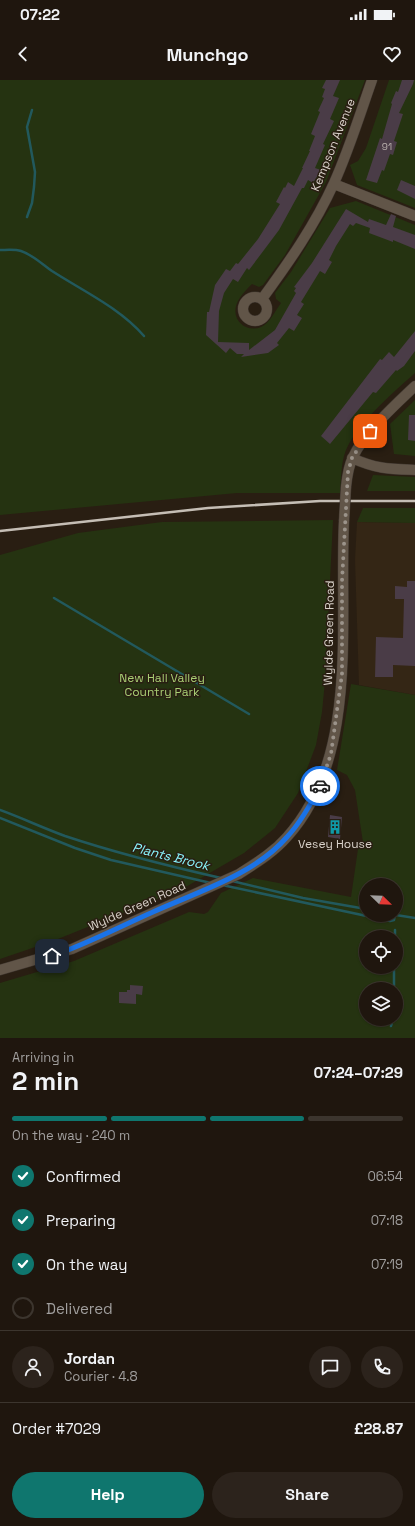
<!DOCTYPE html>
<html lang="en">
<head>
<meta charset="utf-8">
<style>
	:root { --surface:#1f160e; --page:#2c231c; --text:#f1f3f6; --muted:#a19f9e; --line:#3c352e; --accent:#0f766e }
	body { margin:0; font-family:"Space Grotesk",sans-serif; background:var(--page); color:var(--text); height:100vh; display:flex; flex-direction:column; font-size:15px; white-space:nowrap }
	* { box-sizing:border-box; margin:0 }
	p { font-size:13px; color:var(--muted) }
	.icon { flex:none; width:22px; height:22px; fill:none; stroke:currentColor; stroke-width:2; stroke-linecap:round; stroke-linejoin:round }
	.map { position:relative; height:958px; overflow:hidden }
	.sheet { display:flex; flex-direction:column; background:var(--surface); flex:1 }
	.sheet>* { flex:none }
	.needle { width:26px; rotate:113deg }
	.buttons { position:absolute; left:359px; top:798px; display:grid; gap:8px }
	.buttons a { display:grid; place-items:center; width:44px; height:44px; border-radius:50%; background:var(--surface); box-shadow:0 1px 3px #0004,0 0 0 1px var(--line); font-size:20px }
	.pin { position:absolute; display:grid; place-items:center; width:34px; height:34px; color:#fff; margin:-17px; border-radius:8px; box-shadow:0 2px 6px #0006 }
	.courier { position:absolute; display:grid; place-items:center; width:40px; height:40px; margin:-20px; border:3px solid #1a73e8; border-radius:50%; background:#fff; color:#222; box-shadow:0 1px 5px #0007 }
	.headline em { font-style:normal; font-weight:700 }
	.headline div { display:flex; flex-direction:column-reverse }
	.headline { display:flex; align-items:center; justify-content:space-between; height:68px; padding:0 12px }
	h1 { font-size:26px; font-weight:700; line-height:30px }
	.bar { display:grid; grid-template-columns:repeat(4,1fr); gap:6px 4px; align-content:center; height:48px; padding:0 12px }
	.bar i { height:5px; border-radius:3px; background:var(--line) }
	.bar .active { background:var(--accent) }
	.bar p { grid-column:span 4 }
	.line { display:flex; align-items:center; gap:10px; padding:0 12px; border-top:1px solid var(--line) }
	.line div { flex:1 }
	.round { display:grid; place-items:center; flex:none; width:42px; height:42px; border-radius:21px; background:var(--page) }
	ol { padding:0 12px; list-style:none }
	li { display:flex; align-items:center; gap:12px; height:44px }
	li p { margin-inline-start:auto }
	li .icon { padding:4px; border-radius:50%; background:var(--accent); color:#fff; stroke-width:4 }
	li:last-child { color:var(--muted) }
	li i { width:22px; height:22px; border:2px solid var(--line); border-radius:50% }
	.primary-button { display:flex; gap:8px; margin-top:auto; padding:8px 12px }
	.primary-button a { flex:1; height:46px; border-radius:24px; background:var(--accent); color:#fff; font-size:16px; font-weight:700; line-height:46px; text-align:center }
	.primary-button a+a { background:var(--page); color:var(--text) }
	.status { display:flex; justify-content:space-between; align-items:center; height:28px; padding:0 20px; background:var(--surface); direction:ltr }
	.status svg { height:11px; fill:currentColor }
	header { display:flex; justify-content:space-between; align-items:center; height:52px; padding:0 12px; background:var(--surface); font-size:18px; font-weight:700 }
	.map>svg:first-child { display:block }
	.built { fill:#342615 }
	.green { fill:#253311; fill-rule:evenodd }
	.lines { fill:none; stroke-linecap:round; stroke-linejoin:round }
	.stream { stroke:#22595d; stroke-width:2.5 }
	.building { fill:#4a3c47 }
	.minor-casing { stroke:#413831; stroke-width:11 }
	.minor { stroke:#615548; stroke-width:10 }
	.rail { stroke:#c5beb5; stroke-width:2.5 }
	.minor-bridge-casing { stroke:#413831; stroke-width:11; stroke-linecap:butt }
	.minor-bridge { stroke:#615548; stroke-width:10 }
	.done { stroke:#9b938a; stroke-width:4; stroke-dasharray:0 7.2 }
	.route { stroke:#1a73e8; stroke-width:5 }
	.labels { text-anchor:middle; stroke-width:3; stroke-linejoin:round; paint-order:stroke }
	.number-label { font-size:10px; fill:#b5aca9 }
	.street-label { font-size:12px; fill:#d9d2ca; stroke:#291e12 }
	.park-label { font-size:12px; fill:#a9cf74; stroke:#291e12 }
	.poi-label { font-size:12px; fill:#d9d2ca; stroke:#291e12 }
	.water-label { font-size:13px; font-style:italic; fill:#8af6fd; stroke:#291e12 }
</style>
</head>
<body>
<div class="status"><b>07:22</b><svg viewBox="0 0 49 12"><path d="M0 12V9h3v3zM5 12V6h3v6zM10 12V3h3v9zM15 12V0h3v12zM26 1h20v11H26zM47 4h2v5h-2z"/></svg></div>
<header><svg class="icon" aria-label="back" viewBox="0 0 24 24"><path d="M15 5l-7 7 7 7"/></svg>Munchgo<svg class="icon" aria-label="heart" viewBox="0 0 24 24"><path d="M12 20l-8-8c-3-5 5-10 8-4 3-6 11-1 8 4z"/></svg></header>
<div class="map">
<svg width="415" height="958" viewBox="0 0 415 958">
	<rect width="100%" height="100%" fill="#291e12"/>
	<path class="built" d="M357,442L415,443V615L359,605L355,480Z"/>
	<path class="green" d="M0,0H365L326,102L285,175L263,205L259,207L252,204C246,210 238,218 236,226C232,241 247,253 261,247C270,243 275,231 281,223L276,219L275,213L291,192L330,128L356,121L415,145V293C393,313 352,347 344,376C341,387 341,401 340,413H237L0,435Z
		M389,0H415V128L357,105L350,85L358,81L366,68Z
		M415,320V376L394,374L390,344Z
		M373,395L415,397V411H367Z
		M363,428H415V443L357,442Z
		M333,440L325,601L322,632L316,665L298,713L275,748L244,773L184,808L53,861L0,879V475L78,453L162,442Z
		M351,604L415,615V958H0V903L74,881L189,832L204,834L208,832L221,813L253,798L351,817L358,769H364L355,710L347,695L337,690ZM366,805H396V835H366ZM366,857H396V887H366ZM366,909H396V939H366Z"/>
	<g class="lines">
		<path class="stream" d="M27,137L32,123L34,107L35,92L27,47L32,30
			M0,170C6,170 15,169 21,171C33,175 42,184 52,191C83,211 120,228 144,256
			M54,518L249,634
			M0,730C22,738 43,748 65,756C116,773 168,786 221,798
			M0,738L75,768L111,780L211,803
			M232,801L303,818L366,829
			M222,805L390,841L394,840L395,835
			M396,835L415,838
			M395,857V850
			M394,909V887
			M391,946L393,939"/>
	</g>
	<path class="building" d="M326,0H340L333,16L339,18L330,39L334,41L323,64L325,65L315,88L321,90L313,103L308,100L304,108H302L279,150L249,190L247,188L238,202L233,199L224,213L219,231L218,262L249,263V270L275,250L296,213L294,211L296,208L294,207L312,183L346,129L368,142L369,139L386,145L391,134L396,136L393,147L415,155V169L393,160V162L369,153L370,148L356,143L353,146L350,144L336,166L329,180L332,182L325,194L320,191L301,222L304,224L297,235L302,238L294,251L289,248L277,263L279,265L268,273L241,277L244,274H237L230,268L226,273L206,255L207,232H209L215,205L226,189L230,191L236,183L238,184L258,159L280,124L276,122L284,107L285,108L288,102L294,106L303,88H302L310,71H309L315,56L311,54L320,32L318,31L324,18L322,17L325,9L322,8Z
		M402,0H414L413,4L399,33L403,34L394,61L397,62L393,75L390,74L384,91L382,90L377,103L366,100L380,58L382,59L392,24L391,23L396,11L398,12Z
		M401,100L415,106V119L397,110Z
		M415,251V271L404,286L397,291L396,290L376,313L373,312L330,364L321,356L380,279L382,280L389,272L394,277Z
		M409,335H415V361L408,360Z
		M407,501H415V586L393,585V597H375L376,557L403,558L404,519H395V506L407,507Z
		M330,735L342,737L340,759L328,757Z
		M130,905L143,906L142,915L136,914V924L119,923V912H127V910H130Z"/>
	<g class="lines">
		<defs>
			<path id="minor" d="M334,104L415,136
				M243 229a12 12 0 1 1 24 0a12 12 0 1 1-24 0Z
				M262,219C289,182 315,145 334,103C349,70 360,34 372,0
				M352,378C376,389 389,389 415,390
				M346,407C347,397 348,387 353,377C364,353 395,325 415,306
				M0,890L72,869L239,794C256,783 273,773 287,757C360,676 339,542 344,441"/>
		</defs>
		<use href="#minor" class="minor-casing"/>
		<use href="#minor" class="minor"/>
		<path class="rail" d="M0,451L208,428L320,421H415"/>
		<defs>
			<path id="minor-bridge" d="M344,441L346,407"/>
		</defs>
		<use href="#minor-bridge" class="minor-bridge-casing"/>
		<use href="#minor-bridge" class="minor-bridge"/>
	</g>
	<g class="lines">
		<path class="done" d="M320,706L331,674L342,594V501L348,392L352,378L370,351"/>
		<path class="route" d="M52,876C87,864 119,847 153,832C197,812 254,795 287,757C301,742 311,724 320,706"/>
	</g>
	<defs>
		<symbol id="building-bare" viewBox="-9 -9 18 18"><path d="M-4-6H4V6H1V3H-1V6H-4ZM-2.5-4.3h1.7v1.8h-1.7ZM.8-4.3h1.7v1.8H.8ZM-2.5-1h1.7V.8h-1.7ZM.8-1h1.7V.8H.8Z" fill="#0f9aa8" stroke="#291e12" stroke-width="2.5" paint-order="stroke"/></symbol>
	</defs>
	<g fill-rule="evenodd">
		<use href="#building-bare" x="325" y="737" width="20" height="20"/>
	</g>
	<g class="labels">
		<g class="number-label">
			<text x="387" y="70">91</text>
		</g>
		<g class="street-label">
			<text transform="translate(333 65) rotate(-68)" y="4">Kempson Avenue</text>
			<text transform="translate(329 553) rotate(-89)" y="4">Wylde Green Road</text>
			<text transform="translate(137 826) rotate(-24)" y="4">Wylde Green Road</text>
		</g>
		<g class="park-label">
			<text x="162" y="602">New Hall Valley<tspan x="162" dy="14">Country Park</tspan></text>
		</g>
		<g class="poi-label">
			<text x="335" y="768">Vesey House</text>
		</g>
		<g class="water-label">
			<text transform="translate(171 776) rotate(14)" y="5">Plants Brook</text>
		</g>
	</g>
</svg>
<div class="buttons">
<a><svg class="needle" viewBox="-14 -14 28 28"><path d="M0-13l5 13h-10z" fill="#e53935"/><path d="M0 13l5-13h-10z" fill="#a19f9e"/></svg></a>
<a><svg class="icon" aria-label="locate" viewBox="0 0 24 24"><circle cx="12" cy="12" r="6"/><path d="M12 2v4M12 18v4M2 12h4M18 12h4"/></svg></a>
<a><svg class="icon" aria-label="layers" viewBox="0 0 24 24"><path d="M12 4l9 5-9 5-9-5zM3 14l9 5 9-5"/></svg></a>
</div>
<div class="pin" style="left:370px;top:351px;background:#ea580c"><svg class="icon" aria-label="bag" viewBox="0 0 24 24"><path d="M5 8h14l-1 12H6zM9 8a3 3 0 0 1 6 0"/></svg></div>
<div class="pin" style="left:52px;top:876px;background:#1f2937"><svg class="icon" aria-label="home" viewBox="0 0 24 24"><path d="M3 11l9-7 9 7M6 9v11h12V9"/></svg></div>
<div class="courier" style="left:320px;top:706px"><svg class="icon" aria-label="car" viewBox="0 0 24 24"><path d="M5 17H2v-5l4-1 3-4h7l3 4 3 1v5h-3M9 17h6M6 11h13"/><circle cx="7" cy="17" r="2"/><circle cx="17" cy="17" r="2"/></svg></div>
</div>
<section class="sheet">
<div class="headline"><div><h1>2 min</h1><p>Arriving in</p></div><em>07:24–07:29</em></div>
<div class="bar"><i class="active"></i><i class="active"></i><i class="active"></i><i></i><p>On the way · 240 m</p></div>
<ol>
<li><svg class="icon" aria-label="check" viewBox="0 0 24 24"><path d="M5 12l5 5 9-10"/></svg>Confirmed<p>06:54</p></li>
<li><svg class="icon" aria-label="check" viewBox="0 0 24 24"><path d="M5 12l5 5 9-10"/></svg>Preparing<p>07:18</p></li>
<li><svg class="icon" aria-label="check" viewBox="0 0 24 24"><path d="M5 12l5 5 9-10"/></svg>On the way<p>07:19</p></li>
<li><i></i>Delivered</li>
</ol>
<div class="line" style="height:72px"><a class="round"><svg class="icon" aria-label="person" viewBox="0 0 24 24"><circle cx="12" cy="8" r="4"/><path d="M4 21q1-7 8-7t8 7"/></svg></a><div><b>Jordan</b><p>Courier · 4.8</p></div><a class="round"><svg class="icon" aria-label="chat" viewBox="0 0 24 24"><path d="M4 5h16v11H9l-5 4z"/></svg></a><a class="round"><svg class="icon" aria-label="phone" viewBox="0 0 24 24"><path d="M5 4h4l2 5-3 2q2 4 5 5l2-3 5 2v4C11 20 4 13 5 4z"/></svg></a></div>
<div class="line" style="height:52px"><div>Order #7029</div><b>£28.87</b></div>
<div class="primary-button"><a>Help</a><a>Share</a></div>
</section>
</body>
</html>
